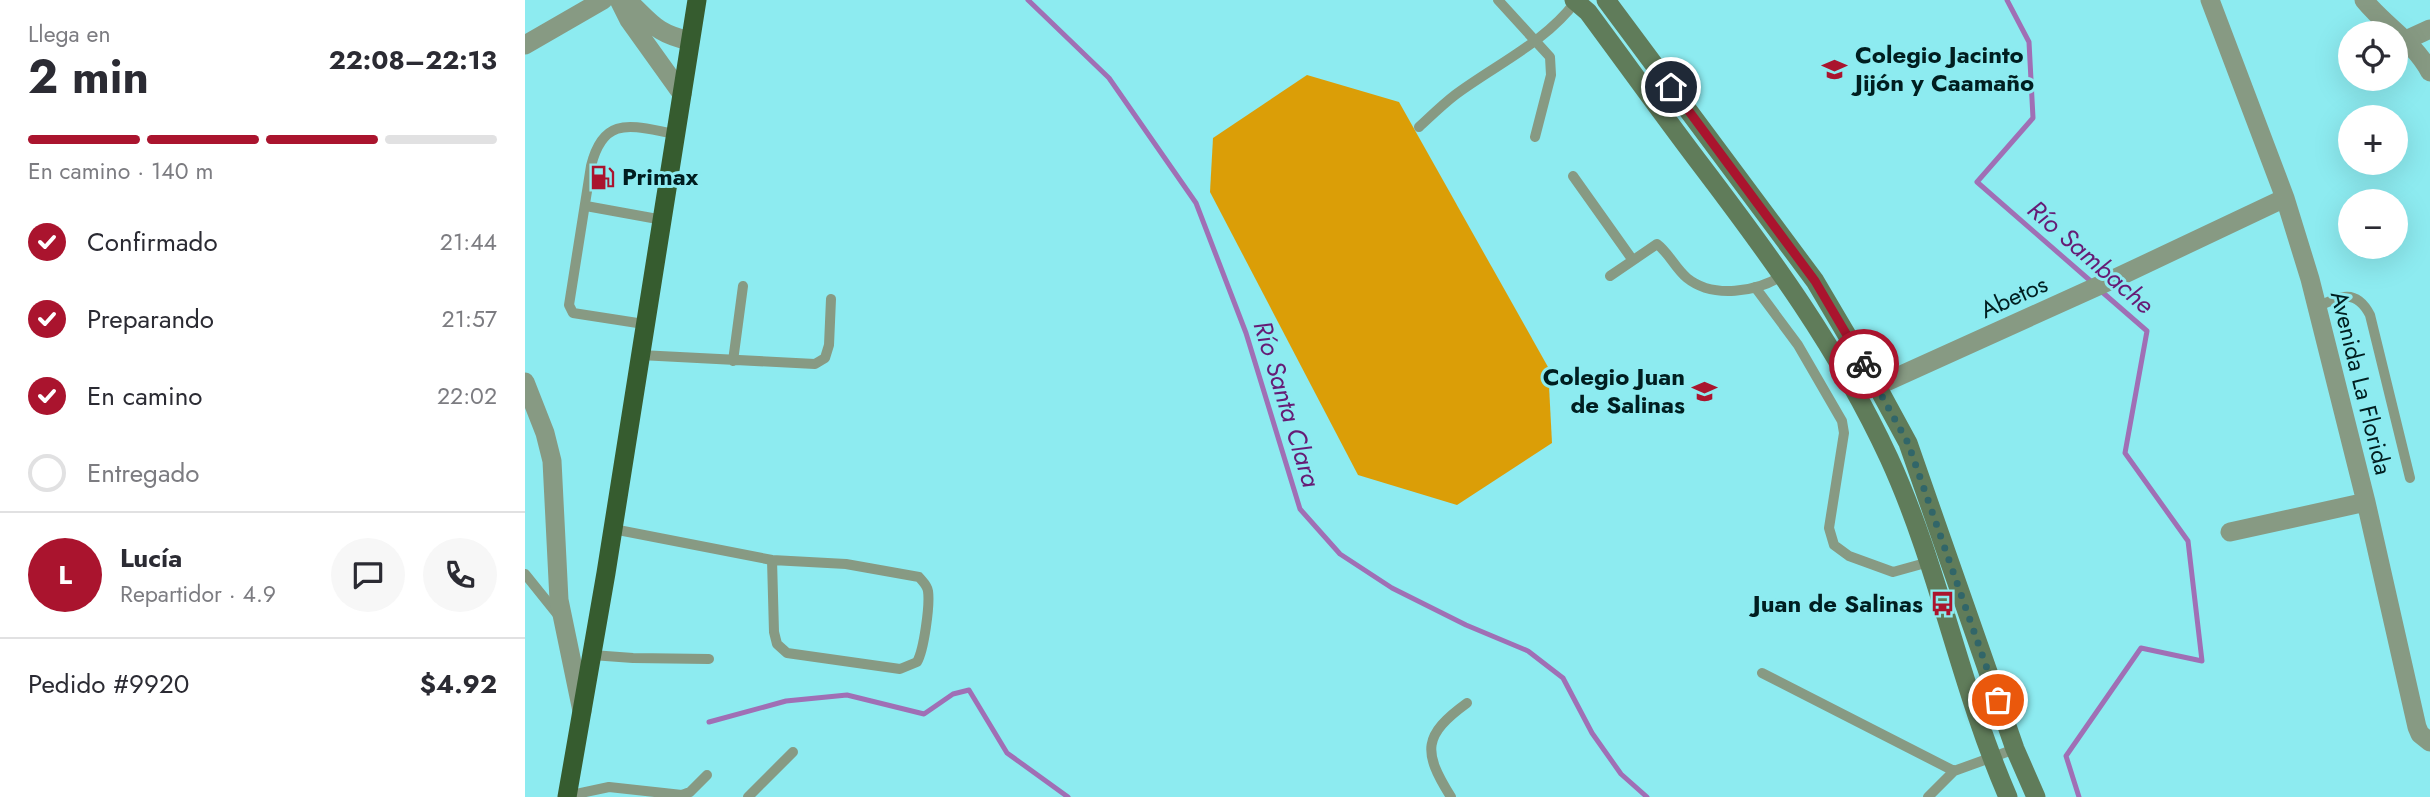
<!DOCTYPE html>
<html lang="es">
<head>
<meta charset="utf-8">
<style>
	:root { --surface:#fff; --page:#f7f7f7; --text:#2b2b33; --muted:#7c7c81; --line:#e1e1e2; --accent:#aa142e }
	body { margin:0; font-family:Jost,sans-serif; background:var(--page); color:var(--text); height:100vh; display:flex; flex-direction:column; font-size:26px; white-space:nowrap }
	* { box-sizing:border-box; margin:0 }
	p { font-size:23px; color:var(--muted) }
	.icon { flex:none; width:38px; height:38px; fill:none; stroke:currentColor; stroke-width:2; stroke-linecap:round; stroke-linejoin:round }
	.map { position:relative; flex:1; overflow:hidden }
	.sheet { display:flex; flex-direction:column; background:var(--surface); width:525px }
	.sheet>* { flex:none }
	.buttons { position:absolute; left:1813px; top:21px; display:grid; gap:14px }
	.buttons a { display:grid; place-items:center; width:70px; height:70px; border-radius:50%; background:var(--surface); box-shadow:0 7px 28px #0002; font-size:35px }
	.pin { position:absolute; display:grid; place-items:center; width:60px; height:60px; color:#fff; margin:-30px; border:4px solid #fff; border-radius:50%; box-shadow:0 2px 7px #0007 }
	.courier { position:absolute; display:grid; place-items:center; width:70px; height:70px; margin:-35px; border:5px solid #aa142e; border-radius:50%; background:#fff; color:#222; box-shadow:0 2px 9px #0007 }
	.headline em { font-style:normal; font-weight:700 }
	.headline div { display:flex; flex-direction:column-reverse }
	.headline { display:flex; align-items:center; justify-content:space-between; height:119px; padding:0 28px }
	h1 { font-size:46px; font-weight:700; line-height:52px }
	.bar { display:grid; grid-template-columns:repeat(4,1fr); gap:10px 7px; align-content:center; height:84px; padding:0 28px }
	.bar i { height:9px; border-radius:5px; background:var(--line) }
	.bar .active { background:var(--accent) }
	.bar p { grid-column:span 4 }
	.line { display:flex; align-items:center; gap:18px; padding:0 28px; border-top:2px solid var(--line) }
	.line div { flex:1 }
	.round { display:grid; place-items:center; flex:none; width:74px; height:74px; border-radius:37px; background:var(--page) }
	ol { padding:0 28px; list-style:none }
	li { display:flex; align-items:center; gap:21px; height:77px }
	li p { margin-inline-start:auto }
	li .icon { padding:7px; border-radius:50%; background:var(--accent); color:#fff; stroke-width:4 }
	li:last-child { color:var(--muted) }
	li i { width:38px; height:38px; border:4px solid var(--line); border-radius:50% }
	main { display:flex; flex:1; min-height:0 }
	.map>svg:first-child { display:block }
	.green { fill:#db9e07 }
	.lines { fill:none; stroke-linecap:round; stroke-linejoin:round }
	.stream { stroke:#a06fb5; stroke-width:5 }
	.service { stroke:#879a83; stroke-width:10 }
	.minor { stroke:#879a83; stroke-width:19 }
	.secondary { stroke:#607c5a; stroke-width:19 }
	.trunk { stroke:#365c2f; stroke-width:19 }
	.done { stroke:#316669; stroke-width:7; stroke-dasharray:0 12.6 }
	.route { stroke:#aa142e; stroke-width:9 }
	.labels { text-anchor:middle; stroke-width:6; stroke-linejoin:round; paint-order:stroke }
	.poi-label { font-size:24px; font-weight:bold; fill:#001e20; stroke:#8debf0; text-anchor:start }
	.street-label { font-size:24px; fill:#001e20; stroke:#8debf0 }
	.water-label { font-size:26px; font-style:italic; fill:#661c75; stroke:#8debf0 }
</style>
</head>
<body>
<main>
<section class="sheet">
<div class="headline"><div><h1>2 min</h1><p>Llega en</p></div><em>22:08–22:13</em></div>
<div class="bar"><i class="active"></i><i class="active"></i><i class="active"></i><i></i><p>En camino · 140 m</p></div>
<ol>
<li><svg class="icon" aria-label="check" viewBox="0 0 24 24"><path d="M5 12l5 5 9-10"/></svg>Confirmado<p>21:44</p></li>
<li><svg class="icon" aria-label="check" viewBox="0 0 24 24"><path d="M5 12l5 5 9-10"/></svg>Preparando<p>21:57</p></li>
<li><svg class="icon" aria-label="check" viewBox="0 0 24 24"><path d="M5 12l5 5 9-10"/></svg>En camino<p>22:02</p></li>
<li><i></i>Entregado</li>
</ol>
<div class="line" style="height:126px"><b class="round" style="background:var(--accent);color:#fff">L</b><div><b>Lucía</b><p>Repartidor · 4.9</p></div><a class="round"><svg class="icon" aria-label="chat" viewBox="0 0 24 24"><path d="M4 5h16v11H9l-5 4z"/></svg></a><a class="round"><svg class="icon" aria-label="phone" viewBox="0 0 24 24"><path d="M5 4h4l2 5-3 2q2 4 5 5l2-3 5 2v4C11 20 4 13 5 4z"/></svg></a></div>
<div class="line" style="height:91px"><div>Pedido #9920</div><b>$4.92</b></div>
</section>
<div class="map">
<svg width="1905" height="797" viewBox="0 0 1905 797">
	<rect width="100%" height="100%" fill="#8debf0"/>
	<path class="green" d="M782,75L874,102L1023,367L1027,443L932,505L833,475L685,192L688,138Z"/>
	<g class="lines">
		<path class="stream" d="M503,0L584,78L671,203L721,333L775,509L815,554L867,588L941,625L1003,651L1038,678L1067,733L1096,774L1122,797
			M1482,0L1504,42L1508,118L1452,182L1569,284
			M184,722L261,701L322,695L399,714L428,694L444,690L482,753L543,797
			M1554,797L1541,756L1616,648L1677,661L1663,541L1600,453L1622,331L1576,291"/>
		<path class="service" d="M973,0L1025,57L1026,75L1010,137
			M894,127C906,116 917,105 930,95C970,65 1021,42 1051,1
			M1048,176L1107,259
			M61,206L138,220
			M1085,276L1132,244C1144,253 1150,268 1162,278C1188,299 1232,292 1258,275
			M1230,287L1273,345L1317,421L1319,433L1304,528L1309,545L1324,556L1368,572L1404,562
			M1792,307C1815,296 1831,288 1845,315L1885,478
			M119,324L48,313L44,305L66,166C79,113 109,127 151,134
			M115,355L290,364L300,358L304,345L306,299
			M208,361L218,286
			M88,529L247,560L321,564L394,577C398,582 402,585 403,591C405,605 399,650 392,662L375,669L262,653L252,644L249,632L247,560
			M0,574L33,615
			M67,655L108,658L184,659
			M1237,673L1429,771
			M42,796L84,787L157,795L165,792L182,775
			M223,797L268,752
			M926,797C897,751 898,735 942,703
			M1403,797L1429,771L1490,749"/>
		<path class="minor" d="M94,0L104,20L157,94
			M102,0C127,23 130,33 165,41
			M1685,0L1760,198L1785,279L1841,502L1892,727L1895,734L1905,742
			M1839,0C1860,26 1889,42 1905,72
			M1881,40L1905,29
			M0,45L78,0
			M0,382L20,433L27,461L34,600L57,711
			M1352,386L1593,277L1760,198
			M1705,532L1841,502"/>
		<path class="secondary" d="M1049,0L1063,12C1100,62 1136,112 1173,161C1246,257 1313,348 1364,458C1414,567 1435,687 1483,797
			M1081,0L1290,281L1352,386L1383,443L1490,749L1511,797"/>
		<path class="trunk" d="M42,797L81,573L172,0"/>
	</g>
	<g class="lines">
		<path class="done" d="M1339,364L1383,443L1473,700"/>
		<path class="route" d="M1146,87L1290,281L1339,364"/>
	</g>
	<defs>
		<symbol id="school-bare" viewBox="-9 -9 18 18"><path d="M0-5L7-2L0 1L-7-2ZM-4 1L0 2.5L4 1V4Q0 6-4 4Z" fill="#aa142e" stroke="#8debf0" stroke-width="2.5" paint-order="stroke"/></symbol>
		<symbol id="fuel-bare" viewBox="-9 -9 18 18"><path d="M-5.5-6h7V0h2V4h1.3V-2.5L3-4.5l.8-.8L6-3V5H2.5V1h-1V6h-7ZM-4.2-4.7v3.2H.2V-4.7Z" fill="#aa142e" stroke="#8debf0" stroke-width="2.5" paint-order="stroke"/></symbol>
		<symbol id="bus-bare" viewBox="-9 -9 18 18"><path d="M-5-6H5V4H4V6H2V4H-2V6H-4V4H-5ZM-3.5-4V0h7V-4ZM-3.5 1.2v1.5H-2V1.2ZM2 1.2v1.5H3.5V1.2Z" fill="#aa142e" stroke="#8debf0" stroke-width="2.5" paint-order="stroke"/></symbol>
	</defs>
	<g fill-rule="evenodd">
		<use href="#school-bare" x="1292" y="52" width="35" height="35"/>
		<use href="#fuel-bare" x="60" y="160" width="35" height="35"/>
		<use href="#school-bare" x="1162" y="374" width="35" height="35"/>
		<use href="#bus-bare" x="1400" y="586" width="35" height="35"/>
	</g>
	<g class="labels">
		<g class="poi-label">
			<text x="1330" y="63">Colegio Jacinto<tspan x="1330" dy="28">Jijón y Caamaño</tspan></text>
			<text x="97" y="185">Primax</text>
			<text x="1160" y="385" text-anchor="end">Colegio Juan<tspan x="1160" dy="28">de Salinas</tspan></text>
			<text x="1398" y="612" text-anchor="end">Juan de Salinas</text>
		</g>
		<g class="street-label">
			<text transform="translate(1489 297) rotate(-24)" y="8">Abetos</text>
			<text transform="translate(1836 383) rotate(76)" y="8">Avenida La Florida</text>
		</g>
		<g class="water-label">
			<text transform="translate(1566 257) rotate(41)" y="9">Río Sambache</text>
			<text transform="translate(762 404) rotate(73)" y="9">Río Santa Clara</text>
		</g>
	</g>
</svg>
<div class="buttons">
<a><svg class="icon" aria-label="locate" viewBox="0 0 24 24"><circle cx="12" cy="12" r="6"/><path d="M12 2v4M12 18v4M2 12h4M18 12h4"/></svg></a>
<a>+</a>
<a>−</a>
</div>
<div class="pin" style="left:1473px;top:700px;background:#ea580c"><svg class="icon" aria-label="bag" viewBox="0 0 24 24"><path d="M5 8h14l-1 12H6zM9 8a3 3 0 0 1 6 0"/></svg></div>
<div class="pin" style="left:1146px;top:87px;background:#1f2937"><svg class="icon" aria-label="home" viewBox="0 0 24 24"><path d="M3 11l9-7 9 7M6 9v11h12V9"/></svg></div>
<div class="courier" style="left:1339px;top:364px"><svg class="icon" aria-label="bike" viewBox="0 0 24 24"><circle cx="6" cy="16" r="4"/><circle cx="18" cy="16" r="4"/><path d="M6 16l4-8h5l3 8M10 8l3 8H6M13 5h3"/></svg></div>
</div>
</main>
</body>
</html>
